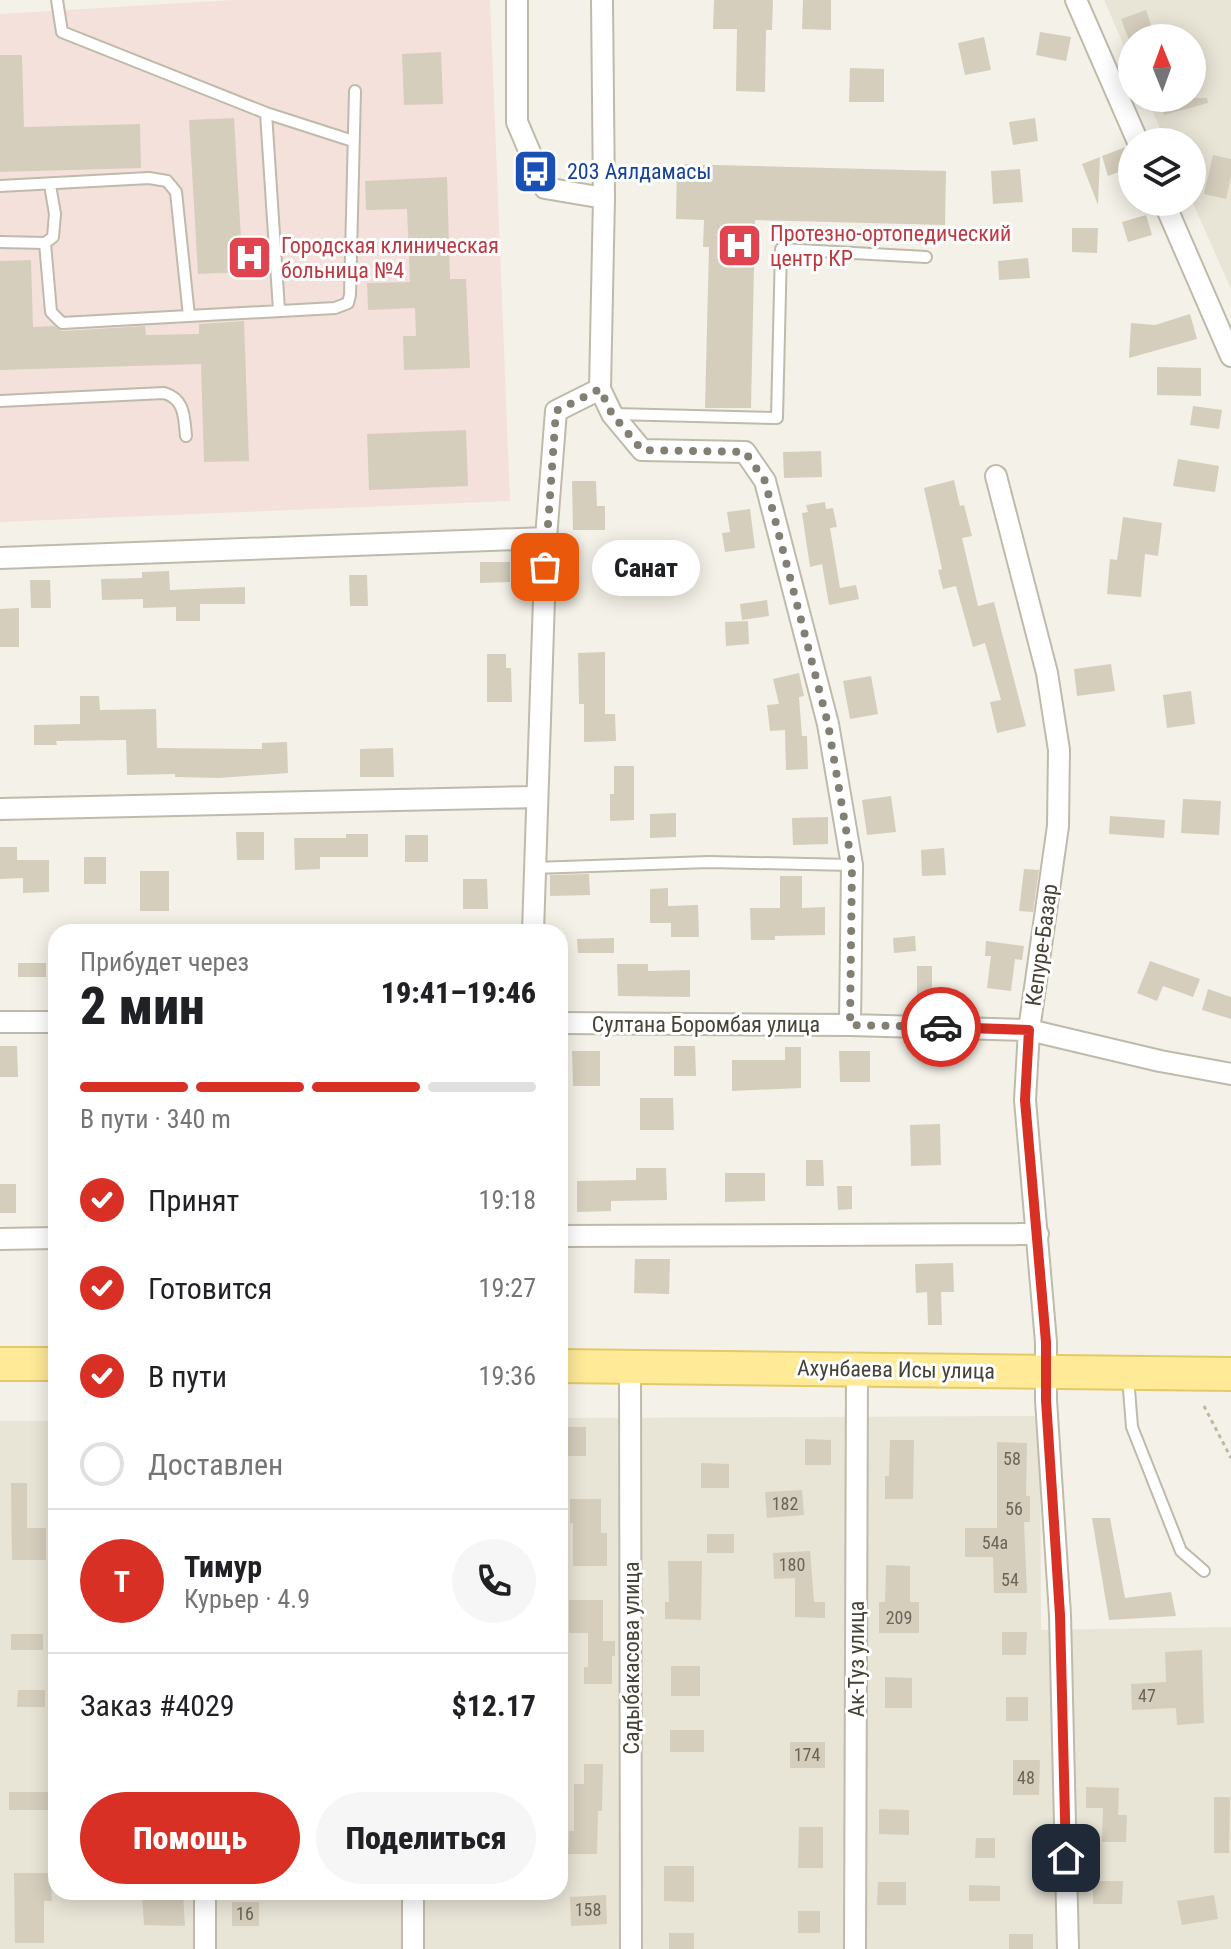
<!DOCTYPE html>
<html lang="ru">
<head>
<meta charset="utf-8">
<style>
	:root { --surface:#fff; --page:#f6f6f6; --text:#202124; --muted:#757577; --line:#e0e0e0; --accent:#d93025 }
	body { margin:0; font-family:"Roboto Condensed",sans-serif; background:var(--page); color:var(--text); height:100vh; display:flex; flex-direction:column; font-size:30px; white-space:nowrap }
	* { box-sizing:border-box; margin:0 }
	p { font-size:26px; color:var(--muted) }
	.icon { flex:none; width:44px; height:44px; fill:none; stroke:currentColor; stroke-width:2; stroke-linecap:round; stroke-linejoin:round }
	.map { position:relative; flex:1; overflow:hidden }
	.side { position:absolute; left:48px; top:924px; width:520px; height:976px; display:flex; flex-direction:column; background:var(--surface); border-radius:24px; box-shadow:0 4px 20px #0003 }
	.side>* { flex:none }
	.needle { width:52px; rotate:359deg }
	.fabs { position:absolute; left:1118px; top:24px; display:grid; gap:16px }
	.fabs a { display:grid; place-items:center; width:88px; height:88px; border-radius:50%; background:var(--surface); box-shadow:0 4px 20px #0003; font-size:40px }
	.pin { position:absolute; display:grid; place-items:center; width:68px; height:68px; color:#fff; margin:-34px; border-radius:16px; box-shadow:0 4px 12px #0006 }
	.courier { position:absolute; display:grid; place-items:center; width:80px; height:80px; margin:-40px; border:6px solid #d93025; border-radius:50%; background:#fff; color:#222; box-shadow:0 2px 10px #0007 }
	.bubble { position:absolute; height:56px; border-radius:28px; background:var(--surface); box-shadow:0 4px 20px #0003; font-size:26px; font-weight:800; line-height:56px; text-align:center }
	.head em { font-style:normal; font-weight:800 }
	.head div { display:flex; flex-direction:column-reverse }
	.head { display:flex; align-items:center; justify-content:space-between; height:136px; padding:0 32px }
	h1 { font-size:52px; font-weight:800; line-height:60px }
	.bar { display:grid; grid-template-columns:repeat(4,1fr); gap:12px 8px; align-content:center; height:96px; padding:0 32px }
	.bar i { height:10px; border-radius:6px; background:var(--line) }
	.bar .on { background:var(--accent) }
	.bar p { grid-column:span 4 }
	.line { display:flex; align-items:center; gap:20px; padding:0 32px; border-top:2px solid var(--line) }
	.line div { flex:1 }
	.round { display:grid; place-items:center; flex:none; width:84px; height:84px; border-radius:42px; background:var(--page) }
	ol { padding:0 32px; list-style:none }
	li { display:flex; align-items:center; gap:24px; height:88px }
	li p { margin-inline-start:auto }
	li .icon { padding:8px; border-radius:50%; background:var(--accent); color:#fff; stroke-width:4 }
	li:last-child { color:var(--muted) }
	li i { width:44px; height:44px; border:4px solid var(--line); border-radius:50% }
	.primary-button { display:flex; gap:16px; margin-top:auto; padding:16px 32px }
	.primary-button a { flex:1; height:92px; border-radius:48px; background:var(--accent); color:#fff; font-size:32px; font-weight:800; line-height:92px; text-align:center }
	.primary-button a+a { background:var(--page); color:var(--text) }
	.map>svg:first-child { display:block }
	.residential { fill:#e8e4d6 }
	.medical { fill:#f4e1db }
	.building { fill:#d5cebd }
	.lines { fill:none; stroke-linecap:round; stroke-linejoin:round }
	.lane-casing { stroke:#bfbaaa; stroke-width:14 }
	.street-casing { stroke:#bfbaaa; stroke-width:24 }
	.primary-casing { stroke:#e3ca66; stroke-width:36 }
	.path { stroke:#c1b79b; stroke-width:3; stroke-dasharray:4 4; stroke-linecap:butt }
	.lane { stroke:#fff; stroke-width:10 }
	.street { stroke:#fff; stroke-width:20 }
	.primary { stroke:#feea97; stroke-width:32 }
	.done { stroke:#847f74; stroke-width:8; stroke-dasharray:0 14.4 }
	.route { stroke:#d93025; stroke-width:10 }
	.labels { text-anchor:middle; stroke-width:6; stroke-linejoin:round; paint-order:stroke }
	.number-label { font-size:18px; fill:#6a6558 }
	.transit-label { font-size:22px; fill:#164399; stroke:#fff; text-anchor:start }
	.health-label { font-size:22px; fill:#be3a42; stroke:#fff; text-anchor:start }
	.street-label { font-size:22px; fill:#474236; stroke:#fff }
</style>
</head>
<body>
<div class="map">
<svg width="1231" height="1949" viewBox="0 0 1231 1949">
	<rect width="100%" height="100%" fill="#f4f1e8"/>
	<path class="residential" d="M1104,0H1231V289L1192,201V142H1166L1147,98H1192V38H1132V64Z
		M1040,1416L1041,1630L1231,1627V1949H0V1421H56V1892H560V1418Z"/>
	<path class="medical" d="M234,0H490L510,501L0,522V14Z"/>
	<path class="building" d="M714,0H773L772,30H766L765,92L736,91L737,29H713Z
		M803,0H831V30L802,29Z
		M1146,10L1153,31L1129,40L1121,19Z
		M1040,32L1071,37L1066,61L1036,55Z
		M984,37L991,70L965,75L958,43Z
		M441,52L443,104L404,105L402,54Z
		M0,55H22L24,127L140,124L141,168L0,172Z
		M850,68L884,69V102H849Z
		M1159,98H1207L1208,103L1164,115Z
		M234,118L243,272L198,274L189,120Z
		M1035,118L1038,141L1013,145L1009,122Z
		M1126,147L1132,167L1108,176L1102,156Z
		M1213,155L1231,159V176L1226,199L1204,194Z
		M1100,157L1098,205L1082,164Z
		M677,164L946,171L945,225L755,220L751,408H705L709,247H703L704,220L676,219Z
		M1020,169L1023,202L993,204L991,171Z
		M447,177L450,279H466L470,368L404,370L403,336H416L415,308L368,310L367,283L410,282L407,209L366,210L365,181Z
		M1146,215L1152,235L1128,242L1122,222Z
		M1072,228H1098L1097,253L1072,252Z
		M1028,258L1030,278L999,280L998,261Z
		M31,260L33,327L54,326L62,331L145,326L146,335L199,334V324L244,321L249,461L204,462L201,364L0,370V261Z
		M1190,314L1197,339L1129,358L1131,323L1155,325Z
		M1157,367L1201,368V396L1157,395Z
		M1193,406L1222,410L1219,429L1190,425Z
		M466,430L468,486L369,490L367,434Z
		M821,451L822,477L784,478L783,452Z
		M1178,459L1219,466L1215,492L1173,486Z
		M954,480L960,506L964,505L972,536L962,538L978,606L994,602L1026,726L997,733L990,702L1001,700L985,643L973,647L956,586L943,589L938,570L942,569L924,488Z
		M572,481H596L597,506H605V530H573Z
		M825,502L826,509L833,508L837,527L830,528L840,588L856,585L859,599L829,605L822,564L810,567L802,513L808,512L806,505Z
		M750,509L755,548L725,552L722,533L730,532L727,512Z
		M1123,517L1162,523L1158,556L1145,554L1141,597L1107,594L1110,559L1117,560Z
		M480,562H510V582L480,583Z
		M169,571L170,590L245,587V604H200V621H176V607L143,608V599L102,600L101,579L142,578V572Z
		M349,575H367L368,606H350Z
		M30,580H50L51,608H31Z
		M767,600L769,616L742,620L740,604Z
		M19,608V647H0V609Z
		M748,621L749,644L726,646L725,622Z
		M605,652V714H615L616,741L584,742V704H579L578,653Z
		M487,654H506V668H511L512,702H487Z
		M1111,664L1115,691L1077,696L1074,669Z
		M799,673L804,696L799,697L802,736H807L808,769L786,770L785,730L770,731L767,705L779,704L773,679Z
		M871,676L878,714L850,719L843,681Z
		M1191,691L1195,724L1167,728L1163,695Z
		M80,696H99L100,710L156,709L157,748L262,749V743L287,742L288,773L219,778L175,777V774L127,775L126,740L56,741L57,745H34V725L80,724Z
		M393,748L394,777H360V749Z
		M614,766H634V820L610,821V794H614Z
		M891,796L896,832L867,835L862,800Z
		M1183,799L1221,801L1219,835L1181,833Z
		M676,813V837L650,838V814Z
		M1110,816L1165,820L1164,838L1109,834Z
		M828,817V844L793,845L792,818Z
		M236,832H264V860H237Z
		M346,834H368V857H320V869L295,870L294,838H346Z
		M405,835H428V862H405Z
		M0,847H17V860H49V892L23,893V878L0,879Z
		M944,848L946,875L922,876L921,850Z
		M84,857H106V884H84Z
		M1024,869L1039,870L1033,912L1019,911Z
		M140,871H169V911H140Z
		M589,874L590,895L550,896V875Z
		M780,876H802V908L825,907V935L775,936V940H751L750,908H780Z
		M463,879H487L488,909H463Z
		M668,888V906L698,905L699,937H671V923H650V889Z
		M915,936L916,951L894,953L893,938Z
		M614,938V953H578L577,939Z
		M986,941L1024,946L1022,960L1015,959L1011,991L987,988L991,956H985Z
		M1150,961L1200,979L1193,997L1163,986L1157,1001L1137,993Z
		M18,963H46V977H18Z
		M617,964H648V971L690,970V997L618,996Z
		M917,966H932V1003H917Z
		M1208,989L1231,997V1019L1202,1010Z
		M0,1046H17L18,1077H0Z
		M674,1046H695L696,1076H674Z
		M785,1047H801V1088L732,1091V1060H785Z
		M572,1051H600V1086H573Z
		M839,1051H870V1082H840Z
		M640,1098H673L674,1130H640Z
		M940,1124L941,1165L911,1166L910,1125Z
		M806,1160H823L824,1186H806Z
		M636,1168H666L667,1200L611,1201V1211L577,1212V1181L636,1180Z
		M725,1173H765V1201L725,1202Z
		M0,1184H16V1213H0Z
		M837,1186H852V1209L838,1210Z
		M635,1259H670L669,1294L634,1293Z
		M953,1263L954,1292H941L942,1325H928L927,1292L916,1293L915,1264Z
		M560,1427H586V1456H560Z
		M805,1439L831,1440V1465H805Z
		M890,1440H914L913,1499H885V1476H889Z
		M997,1442L1027,1443L1026,1496H1030V1522H1024L1027,1593H994L993,1557H965V1528H997Z
		M701,1463L729,1464V1488H701Z
		M11,1483H27V1528H46V1560H12Z
		M802,1490L804,1515L767,1518L765,1492Z
		M570,1499H601V1533H607V1566H573V1523H570Z
		M1092,1518H1110L1125,1598L1171,1592L1176,1616L1109,1620Z
		M707,1534H734V1553H707Z
		M810,1551L814,1602H825V1618L795,1617V1578L774,1579L773,1553Z
		M668,1561H702L701,1620L665,1619V1602H669Z
		M886,1565L910,1566V1602H919V1633H879V1602H885Z
		M569,1600H603V1641H615V1656H612V1684H584V1667H588V1633H569Z
		M1002,1632H1027L1026,1655H1002Z
		M11,1634H43V1650H11Z
		M1202,1650L1204,1723L1177,1725L1176,1708L1132,1710L1131,1684L1166,1682L1165,1652Z
		M671,1666H700V1696H671Z
		M885,1677L912,1678V1708H885Z
		M18,1690H45V1707H17Z
		M1006,1697H1028V1721H1006Z
		M670,1730H704V1752H670Z
		M790,1742H825V1768H790Z
		M1013,1760H1040L1039,1795H1013Z
		M584,1764H603L602,1811H598L597,1854H568L569,1831H574V1784H584Z
		M1086,1787L1119,1788L1118,1815H1127L1126,1842H1102L1103,1808H1086Z
		M9,1792H56V1810H9Z
		M1214,1797H1230L1229,1853H1214Z
		M879,1809L909,1810V1835L879,1834Z
		M799,1827H823V1868H798Z
		M976,1838H995V1858H975Z
		M664,1866H694V1902L664,1901Z
		M14,1873H50L52,1901H44V1943H15Z
		M1093,1881H1123L1122,1904H1093Z
		M878,1882H906V1905H877Z
		M969,1885L1000,1886V1901H969Z
		M183,1893L185,1926L144,1925L142,1894Z
		M606,1895L607,1924L571,1926L570,1897Z
		M1214,1895L1218,1919L1182,1925L1177,1901Z
		M232,1902H259V1926H232Z
		M798,1911H820V1933H798Z
		M669,1933H694V1949H669Z
		M1009,1934H1033V1949H1009Z"/>
	<g class="lines">
		<defs>
			<path id="lane" d="M57,0L62,32L266,113L353,141
				M266,113L279,310
				M0,186L149,178L167,181L176,192L189,316
				M0,242L45,243L53,237L55,214L50,185
				M45,243L51,312L62,323L335,308L348,303L350,295L355,91
				M0,401L164,393C185,399 184,417 186,436
				M614,414L777,418L781,249L926,257
				M534,868L709,862L852,865
				M1128,1377L1132,1427L1181,1551L1204,1571"/>
			<path id="street" d="M517,0V122L545,188L604,198L602,0
				M1076,0L1138,142
				M1164,202L1231,356
				M600,389L612,414L642,450L745,452L765,481L828,724L852,865L850,1025
				M996,476L1047,673L1059,750L1058,826L1029,1030L1025,1100L1046,1342V1400L1060,1615L1068,1949
				M0,558L546,538
				M0,809L536,797
				M533,932L546,538L556,411L600,389L604,198
				M0,1022H56
				M560,1023L850,1025L1029,1030L1160,1061L1231,1074
				M560,1236L1038,1234
				M0,1239L56,1238
				M630,1366L631,1949
				M413,1892V1949
				M205,1949V1892
				M855,1949L857,1369"/>
			<path id="primary" d="M0,1364H56
				M560,1366L1231,1374"/>
		</defs>
		<use href="#lane" class="lane-casing"/>
		<use href="#street" class="street-casing"/>
		<use href="#primary" class="primary-casing"/>
		<path class="path" d="M1204,1406L1231,1458"/>
		<use href="#lane" class="lane"/>
		<use href="#street" class="street"/>
		<use href="#primary" class="primary"/>
	</g>
	<g class="lines">
		<path class="done" d="M545,567L556,411L600,389L612,414L642,450L745,452L765,481L828,724L852,865L850,1025L941,1027"/>
		<path class="route" d="M941,1027L1029,1030L1025,1100L1046,1342V1400L1060,1615L1066,1858"/>
	</g>
	<defs>
		<symbol id="bus-square" viewBox="-11 -11 22 22"><rect x="-9" y="-9" width="18" height="18" rx="4" fill="#1a4fb4" stroke="#fff"/><path d="M-5-6H5V4H4V6H2V4H-2V6H-4V4H-5ZM-3.5-4V0h7V-4ZM-3.5 1.2v1.5H-2V1.2ZM2 1.2v1.5H3.5V1.2Z" fill="#fff"/></symbol>
		<symbol id="hospital-square" viewBox="-11 -11 22 22"><rect x="-9" y="-9" width="18" height="18" rx="4" fill="#e0444e" stroke="#fff"/><path d="M-5-5h3v3.5h4V-5h3V5h-3V1.5h-4V5h-3Z" fill="#fff"/></symbol>
	</defs>
	<g fill-rule="evenodd">
		<use href="#bus-square" x="510" y="146" width="51" height="51"/>
		<use href="#hospital-square" x="714" y="220" width="51" height="51"/>
		<use href="#hospital-square" x="224" y="232" width="51" height="51"/>
	</g>
	<g class="labels">
		<g class="number-label">
			<text x="1012" y="1465">58</text>
			<text x="785" y="1510">182</text>
			<text x="1014" y="1515">56</text>
			<text x="995" y="1549">54а</text>
			<text x="792" y="1571">180</text>
			<text x="1010" y="1586">54</text>
			<text x="899" y="1624">209</text>
			<text x="1147" y="1702">47</text>
			<text x="807" y="1761">174</text>
			<text x="1026" y="1784">48</text>
			<text x="588" y="1916">158</text>
			<text x="245" y="1920">16</text>
		</g>
		<g class="transit-label">
			<text x="567" y="179">203 Аялдамасы</text>
		</g>
		<g class="health-label">
			<text x="770" y="241">Протезно-ортопедический<tspan x="770" dy="25">центр КР</tspan></text>
			<text x="281" y="253">Городская клиническая<tspan x="281" dy="25">больница №4</tspan></text>
		</g>
		<g class="street-label">
			<text transform="translate(1041 945) rotate(-82)" y="8">Кепуре-Базар</text>
			<text x="706" y="1032">Султана Боромбая улица</text>
			<text transform="translate(896 1369) rotate(1)" y="8">Ахунбаева Исы улица</text>
			<text transform="translate(631 1658) rotate(-90)" y="8">Садыбакасова улица</text>
			<text transform="translate(856 1659) rotate(-90)" y="8">Ак-Туз улица</text>
		</g>
	</g>
</svg>
<div class="fabs">
<a><svg class="needle" viewBox="-14 -14 28 28"><path d="M0-13l5 13h-10z" fill="#e53935"/><path d="M0 13l5-13h-10z" fill="#757577"/></svg></a>
<a><svg class="icon" aria-label="layers" viewBox="0 0 24 24"><path d="M12 4l9 5-9 5-9-5zM3 14l9 5 9-5"/></svg></a>
</div>
<div class="pin" style="left:545px;top:567px;background:#ea580c"><svg class="icon" aria-label="bag" viewBox="0 0 24 24"><path d="M5 8h14l-1 12H6zM9 8a3 3 0 0 1 6 0"/></svg></div>
<div class="pin" style="left:1066px;top:1858px;background:#1f2937"><svg class="icon" aria-label="home" viewBox="0 0 24 24"><path d="M3 11l9-7 9 7M6 9v11h12V9"/></svg></div>
<div class="courier" style="left:941px;top:1027px"><svg class="icon" aria-label="car" viewBox="0 0 24 24"><path d="M5 17H2v-5l4-1 3-4h7l3 4 3 1v5h-3M9 17h6M6 11h13"/><circle cx="7" cy="17" r="2"/><circle cx="17" cy="17" r="2"/></svg></div>
<div class="bubble" style="left:592px;top:540px;width:108px">Санат</div>
<section class="side">
<div class="head"><div><h1>2 мин</h1><p>Прибудет через</p></div><em>19:41–19:46</em></div>
<div class="bar"><i class="on"></i><i class="on"></i><i class="on"></i><i></i><p>В пути · 340 m</p></div>
<ol>
<li><svg class="icon" aria-label="check" viewBox="0 0 24 24"><path d="M5 12l5 5 9-10"/></svg>Принят<p>19:18</p></li>
<li><svg class="icon" aria-label="check" viewBox="0 0 24 24"><path d="M5 12l5 5 9-10"/></svg>Готовится<p>19:27</p></li>
<li><svg class="icon" aria-label="check" viewBox="0 0 24 24"><path d="M5 12l5 5 9-10"/></svg>В пути<p>19:36</p></li>
<li><i></i>Доставлен</li>
</ol>
<div class="line" style="height:144px"><b class="round" style="background:var(--accent);color:#fff">Т</b><div><b>Тимур</b><p>Курьер · 4.9</p></div><a class="round"><svg class="icon" aria-label="phone" viewBox="0 0 24 24"><path d="M5 4h4l2 5-3 2q2 4 5 5l2-3 5 2v4C11 20 4 13 5 4z"/></svg></a></div>
<div class="line" style="height:104px"><div>Заказ #4029</div><b>$12.17</b></div>
<div class="primary-button"><a>Помощь</a><a>Поделиться</a></div>
</section>
</div>
</body>
</html>
